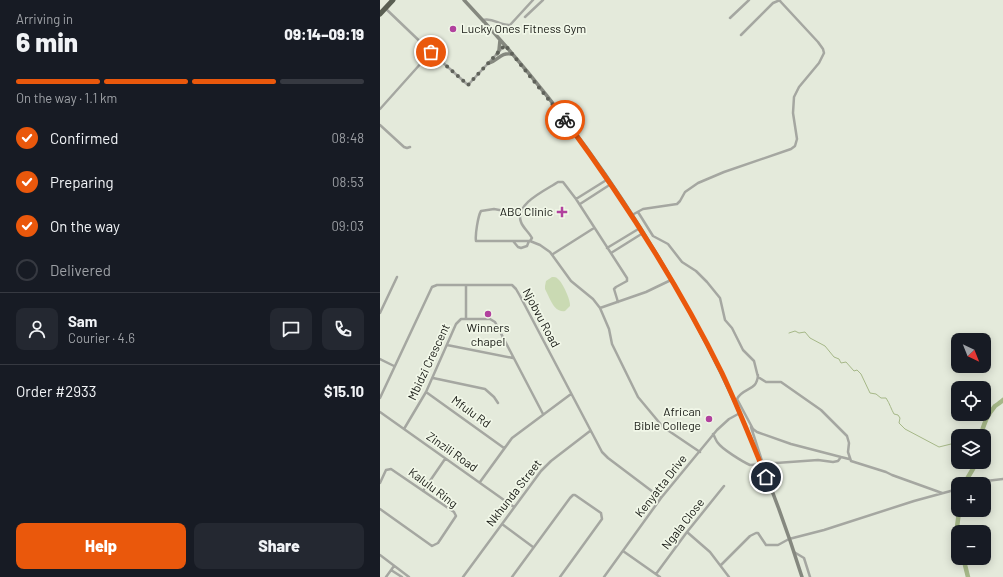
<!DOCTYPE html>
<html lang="en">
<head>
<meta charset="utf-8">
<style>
	:root { --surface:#171b24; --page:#242831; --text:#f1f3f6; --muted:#9ea1a6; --line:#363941; --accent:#ea580c }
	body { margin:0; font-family:Barlow,sans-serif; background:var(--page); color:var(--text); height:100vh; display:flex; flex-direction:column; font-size:15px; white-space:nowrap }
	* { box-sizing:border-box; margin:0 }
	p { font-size:13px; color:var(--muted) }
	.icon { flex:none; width:22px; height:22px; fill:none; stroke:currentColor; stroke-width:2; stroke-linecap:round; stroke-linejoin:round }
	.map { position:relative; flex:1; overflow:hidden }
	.details { display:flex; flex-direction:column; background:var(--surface); width:380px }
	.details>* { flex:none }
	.needle { width:26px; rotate:137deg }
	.fabs { position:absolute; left:571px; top:333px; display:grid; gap:8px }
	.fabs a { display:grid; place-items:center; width:40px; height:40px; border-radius:8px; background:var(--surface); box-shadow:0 2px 10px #0003; font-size:20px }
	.pin { position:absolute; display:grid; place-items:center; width:34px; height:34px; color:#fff; margin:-17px; border:2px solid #fff; border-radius:50%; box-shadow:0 1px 4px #0007 }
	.courier { position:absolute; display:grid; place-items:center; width:40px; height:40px; margin:-20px; border:3px solid #ea580c; border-radius:50%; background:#fff; color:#222; box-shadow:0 1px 5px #0007 }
	.head em { font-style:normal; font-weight:800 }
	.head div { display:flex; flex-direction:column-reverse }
	.head { display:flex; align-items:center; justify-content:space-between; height:68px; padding:0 16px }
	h1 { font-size:26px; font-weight:800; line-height:30px }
	.bar { display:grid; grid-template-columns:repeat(4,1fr); gap:6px 4px; align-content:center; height:48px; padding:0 16px }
	.bar i { height:5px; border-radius:3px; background:var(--line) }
	.bar .on { background:var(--accent) }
	.bar p { grid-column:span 4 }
	.line { display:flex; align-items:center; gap:10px; padding:0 16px; border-top:1px solid var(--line) }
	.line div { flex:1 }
	.round { display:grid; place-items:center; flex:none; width:42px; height:42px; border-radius:8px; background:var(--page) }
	ol { padding:0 16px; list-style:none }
	li { display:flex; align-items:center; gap:12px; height:44px }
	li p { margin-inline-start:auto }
	li .icon { padding:4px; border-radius:50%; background:var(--accent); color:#fff; stroke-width:4 }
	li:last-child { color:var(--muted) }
	li i { width:22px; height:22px; border:2px solid var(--line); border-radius:50% }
	.button { display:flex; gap:8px; margin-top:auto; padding:8px 16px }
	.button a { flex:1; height:46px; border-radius:8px; background:var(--accent); color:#fff; font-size:16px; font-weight:800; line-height:46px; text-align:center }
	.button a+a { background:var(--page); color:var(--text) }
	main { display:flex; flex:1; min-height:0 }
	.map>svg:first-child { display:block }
	.green { fill:#cadab3 }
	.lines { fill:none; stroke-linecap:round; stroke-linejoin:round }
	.stream { stroke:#a6b888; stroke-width:1 }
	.river { stroke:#a6b888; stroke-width:4.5 }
	.street { stroke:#a5a7a1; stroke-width:2.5 }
	.secondary { stroke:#85887f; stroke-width:3.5 }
	.highway { stroke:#5a5f53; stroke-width:5 }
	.done { stroke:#5f625a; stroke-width:4; stroke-dasharray:0 7.2 }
	.route { stroke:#ea580c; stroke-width:5 }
	.poi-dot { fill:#b1419e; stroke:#f1f7e8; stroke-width:1.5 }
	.labels { text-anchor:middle; stroke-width:3.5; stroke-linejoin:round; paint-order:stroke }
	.poi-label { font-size:12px; fill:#171914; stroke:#f1f7e8; text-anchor:end }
	.street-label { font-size:12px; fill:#171914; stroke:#f1f7e8 }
</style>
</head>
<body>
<main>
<section class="details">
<div class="head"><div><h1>6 min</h1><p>Arriving in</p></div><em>09:14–09:19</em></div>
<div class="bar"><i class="on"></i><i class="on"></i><i class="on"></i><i></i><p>On the way · 1.1 km</p></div>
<ol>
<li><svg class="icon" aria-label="check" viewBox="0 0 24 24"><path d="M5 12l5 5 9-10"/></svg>Confirmed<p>08:48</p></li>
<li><svg class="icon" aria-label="check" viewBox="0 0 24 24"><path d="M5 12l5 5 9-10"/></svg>Preparing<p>08:53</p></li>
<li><svg class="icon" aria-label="check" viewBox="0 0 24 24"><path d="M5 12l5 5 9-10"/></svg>On the way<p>09:03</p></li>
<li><i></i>Delivered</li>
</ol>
<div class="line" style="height:72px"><a class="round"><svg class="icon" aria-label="person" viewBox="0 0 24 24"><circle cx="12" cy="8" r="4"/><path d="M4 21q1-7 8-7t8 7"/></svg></a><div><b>Sam</b><p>Courier · 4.6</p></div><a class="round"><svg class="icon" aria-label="chat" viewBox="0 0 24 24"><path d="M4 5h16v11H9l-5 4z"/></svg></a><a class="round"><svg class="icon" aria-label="phone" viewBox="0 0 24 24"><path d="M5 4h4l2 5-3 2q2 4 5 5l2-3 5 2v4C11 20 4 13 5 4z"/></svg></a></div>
<div class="line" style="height:52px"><div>Order #2933</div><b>$15.10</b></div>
<div class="button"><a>Help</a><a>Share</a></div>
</section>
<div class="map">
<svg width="623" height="577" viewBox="0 0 623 577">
	<rect width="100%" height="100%" fill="#e4eadb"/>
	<path class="green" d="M172,277C175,277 176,277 178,279C183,283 191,301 190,306L185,311C174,313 170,298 165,289V286L166,281Z"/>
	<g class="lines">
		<path class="stream" d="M409,333L415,331L419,333L425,332L430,338L445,346L454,357L459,359L461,363L466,362L474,371L477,370L481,374L490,393L496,394L501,398H506C510,404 511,409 514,414L518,415L520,418L519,423L525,429L559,447L571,444L575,446L578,451
			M583,462L593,469"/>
		<path class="river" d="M601,436C603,425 608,414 615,406C618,404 621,402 623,400
			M584,484L597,462
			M578,537C575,528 579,519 579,510
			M586,558L585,565L588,577"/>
		<path class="street" d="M5,8L51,52L88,85L125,45
			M145,17L163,0
			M350,18L369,0
			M103,20C113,17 120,26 130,25L153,0
			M361,35L393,3L400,0
			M0,109L51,52
			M0,125L24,147L27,148L30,147
			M196,199L228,179
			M200,204L231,184
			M258,212L273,236L288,244L302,262L316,271L327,282L340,298L345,320L352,328L363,350L374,361L378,377L386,382H401L441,410L467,436L469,443L468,452L471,461L506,472L512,475L562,493
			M140,214L114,209L101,211C98,216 95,235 96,241H150L160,245L170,252L191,281L213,299L220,308L229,329L232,344L258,397L283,427L320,452
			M252,215L263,209L297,204L300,201L305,192L318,183L344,172L411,149L415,146L417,139L413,113L414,97L419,87L439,63L444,53L443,49L438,42L399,0
			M133,241L138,247L141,248L147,246L149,241
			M150,241L152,238C149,232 143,228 141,222C134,204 166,190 178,182H183L196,199L247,278V281L236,287L234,289L238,302
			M227,248L260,228
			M231,253L263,233
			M173,254L214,228
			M86,285V318
			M220,308L266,292L291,280
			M0,313L17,277
			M67,345L133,358
			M0,359L14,366
			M378,375C377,392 363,387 357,399L373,429L377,432L411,444L461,457
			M53,378L105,389L114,397L118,403
			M46,392L124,448
			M0,398L52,287L57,285H132L136,289L140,296L222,452L228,458L281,498
			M0,412L134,507
			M371,427L383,464
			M24,429L46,392L76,324L81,319H110L115,322L163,414
			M333,434C335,437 336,441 338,443C342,449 363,462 370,465L438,460L453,462L458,461L461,457L469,459
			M100,482L132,438L191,394
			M0,483L6,470L11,469L74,512L76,516L58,543L52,546L0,509
			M594,484L606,481L623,479
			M43,491L65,459
			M122,524L153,547
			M307,532L330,552L349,577
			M243,551L280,577
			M414,552L424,558L430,577
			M0,555L29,577
			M341,565L370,536L376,533H378L386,545H398L409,539L444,530L534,501L578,489
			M11,570L22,577
			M276,574L307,532L344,486
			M6,577L14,566
			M83,577L161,471L171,461L210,431
			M132,577L190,498L193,495H195L221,513L222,519L180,577
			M224,577L281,498L337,430L349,419L360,413"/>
		<path class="secondary" d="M84,0C238,163 355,363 422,577
			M117,54L119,50L120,40
			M109,63C119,60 120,52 132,54"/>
		<path class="highway" d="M0,14L13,0"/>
	</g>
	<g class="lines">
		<path class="done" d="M51,52L88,85L125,45L185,120"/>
		<path class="route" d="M185,120C244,200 298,284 342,373C358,407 372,442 386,477"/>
	</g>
	<g class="poi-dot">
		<circle cx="73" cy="29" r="4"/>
		<path d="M180 206h4v4h4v4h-4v4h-4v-4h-4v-4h4z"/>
		<circle cx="108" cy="314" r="4"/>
		<circle cx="329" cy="419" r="4"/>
	</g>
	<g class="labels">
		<g class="poi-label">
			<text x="81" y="33" text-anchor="start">Lucky Ones Fitness Gym</text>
			<text x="173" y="216">ABC Clinic</text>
			<text x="108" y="332" text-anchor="middle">Winners<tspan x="108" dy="14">chapel</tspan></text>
			<text x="321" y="416">African<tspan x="321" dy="14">Bible College</tspan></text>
		</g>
		<g class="street-label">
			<text transform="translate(161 318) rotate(62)" y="4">Njobvu Road</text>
			<text transform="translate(49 362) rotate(-65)" y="4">Mbidzi Crescent</text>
			<text transform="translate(91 412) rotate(36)" y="4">Mfulu Rd</text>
			<text transform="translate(72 452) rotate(35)" y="4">Zinzili Road</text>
			<text transform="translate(281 486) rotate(-52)" y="4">Kenyatta Drive</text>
			<text transform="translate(53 488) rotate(37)" y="4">Kalulu Ring</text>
			<text transform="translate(134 493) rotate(-52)" y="4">Nkhunda Street</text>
			<text transform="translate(303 524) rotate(-52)" y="4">Ngala Close</text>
		</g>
	</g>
</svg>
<div class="fabs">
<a><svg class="needle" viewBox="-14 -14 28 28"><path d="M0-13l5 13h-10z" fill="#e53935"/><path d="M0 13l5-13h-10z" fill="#9ea1a6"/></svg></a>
<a><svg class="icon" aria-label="locate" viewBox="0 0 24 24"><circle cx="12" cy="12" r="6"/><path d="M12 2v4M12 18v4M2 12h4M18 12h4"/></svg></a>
<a><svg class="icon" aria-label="layers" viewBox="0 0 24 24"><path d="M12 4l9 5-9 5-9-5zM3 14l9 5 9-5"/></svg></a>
<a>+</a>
<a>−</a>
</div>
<div class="pin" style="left:51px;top:52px;background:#ea580c"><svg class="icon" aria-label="bag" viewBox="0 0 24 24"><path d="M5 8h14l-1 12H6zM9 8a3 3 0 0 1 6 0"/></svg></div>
<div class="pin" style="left:386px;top:477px;background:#1f2937"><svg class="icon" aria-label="home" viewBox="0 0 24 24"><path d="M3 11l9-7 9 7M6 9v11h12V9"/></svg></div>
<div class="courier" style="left:185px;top:120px"><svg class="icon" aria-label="bike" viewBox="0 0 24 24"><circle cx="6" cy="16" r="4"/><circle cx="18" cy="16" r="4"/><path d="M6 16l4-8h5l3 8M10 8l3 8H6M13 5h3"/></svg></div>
</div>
</main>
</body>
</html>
